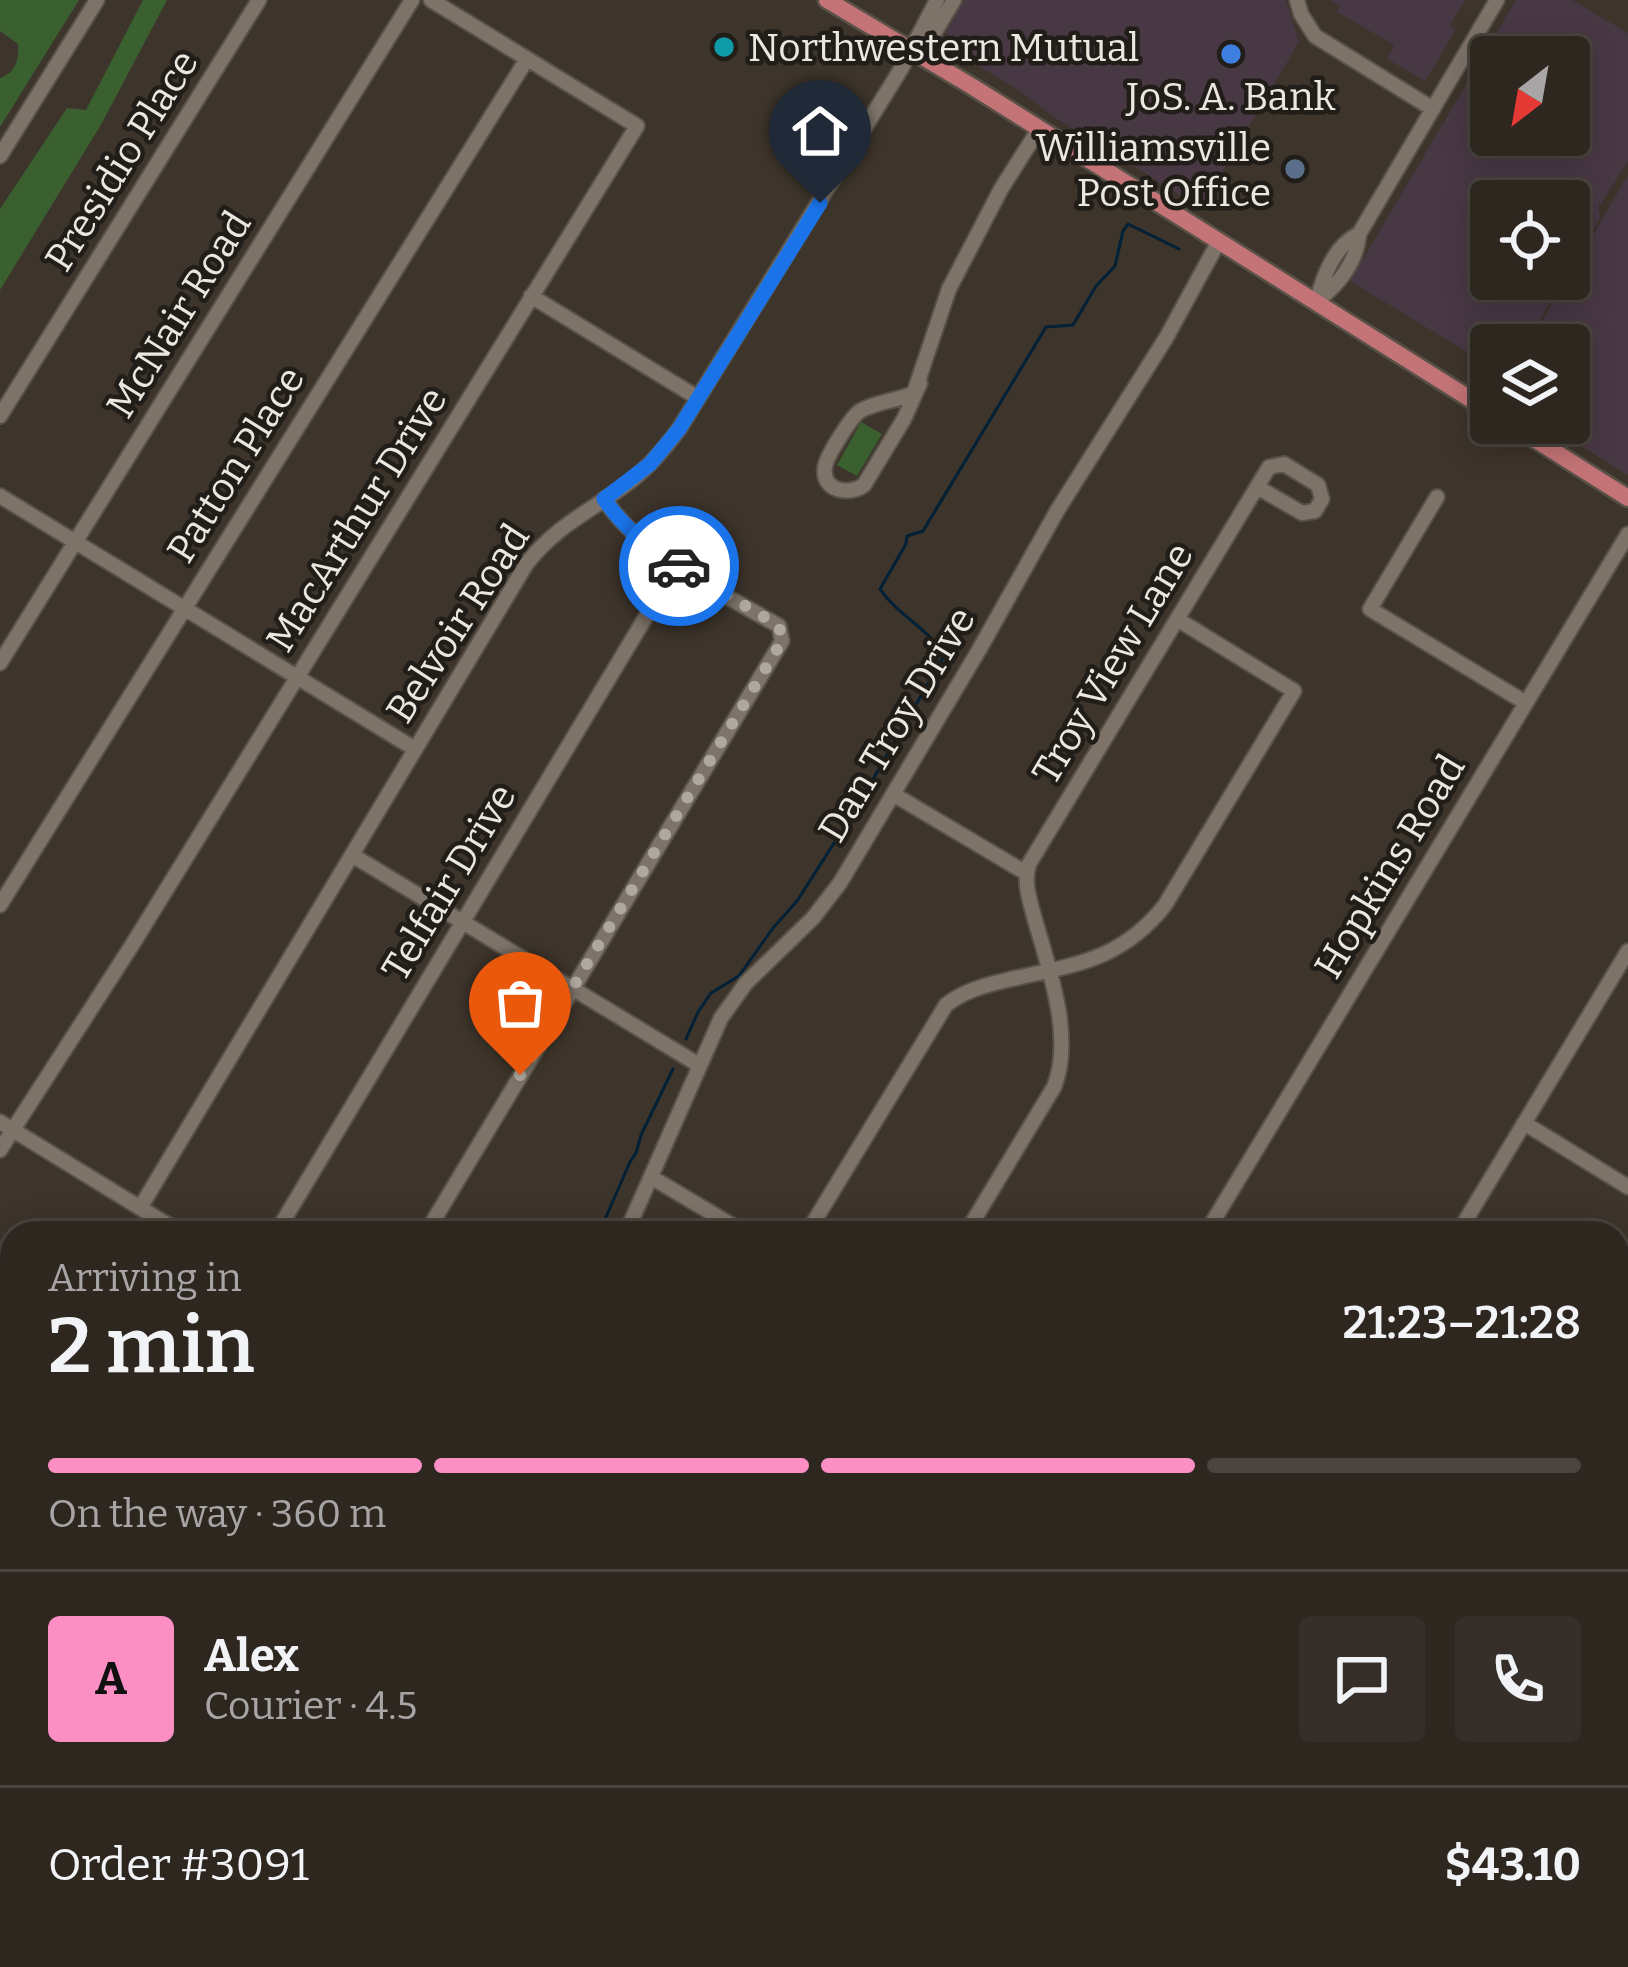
<!DOCTYPE html>
<html lang="en">
<head>
<meta charset="utf-8">
<style>
	:root { --surface:#2e2720; --page:#362f29; --text:#f1f3f6; --muted:#a7a5a5; --line:#49443e; --accent:#fb8fc4 }
	body { margin:0; font-family:Bitter,serif; background:var(--page); color:var(--text); height:100vh; display:flex; flex-direction:column; font-size:45px; white-space:nowrap }
	* { box-sizing:border-box; margin:0 }
	p { font-size:39px; color:var(--muted) }
	.icon { flex:none; width:66px; height:66px; fill:none; stroke:currentColor; stroke-width:2; stroke-linecap:round; stroke-linejoin:round }
	.map { position:relative; flex:1; overflow:hidden }
	.details { position:absolute; left:0px; top:1221px; width:1629px; height:747px; display:flex; flex-direction:column; background:var(--surface); border-radius:36px 36px 0 0; box-shadow:0 6px 30px #0003,0 0 0 3px var(--line) }
	.details>* { flex:none }
	.needle { width:78px; rotate:211deg }
	.controls { position:absolute; left:1470px; top:36px; display:grid; gap:24px }
	.controls a { display:grid; place-items:center; width:120px; height:120px; border-radius:12px; background:var(--surface); box-shadow:0 6px 30px #0003,0 0 0 3px var(--line); font-size:60px }
	.pin { position:absolute; display:grid; place-items:center; width:102px; height:102px; color:#fff; margin:-123px -51px; border-radius:50% 50% 50% 0; rotate:-45deg; box-shadow:0 0 12px #0007 }
	.pin .icon { rotate:45deg }
	.courier { position:absolute; display:grid; place-items:center; width:120px; height:120px; margin:-60px; border:9px solid #1a73e8; border-radius:50%; background:#fff; color:#222; box-shadow:0 3px 15px #0007 }
	.head em { font-style:normal; font-weight:600 }
	.head div { display:flex; flex-direction:column-reverse }
	.head { display:flex; align-items:center; justify-content:space-between; height:204px; padding:0 48px }
	h1 { font-size:78px; font-weight:600; line-height:90px }
	.bar { display:grid; grid-template-columns:repeat(4,1fr); gap:18px 12px; align-content:center; height:144px; padding:0 48px }
	.bar i { height:15px; border-radius:9px; background:var(--line) }
	.bar .current { background:var(--accent) }
	.bar p { grid-column:span 4 }
	.line { display:flex; align-items:center; gap:30px; padding:0 48px; border-top:3px solid var(--line) }
	.line div { flex:1 }
	.round { display:grid; place-items:center; flex:none; width:126px; height:126px; border-radius:12px; background:var(--page) }
	.map>svg:first-child { display:block }
	.commercial { fill:#483844; fill-rule:evenodd }
	.education { fill:#4a3740 }
	.green { fill:#3a6030 }
	.lines { fill:none; stroke-linecap:round; stroke-linejoin:round }
	.stream { stroke:#022036; stroke-width:3 }
	.minor-casing { stroke:#585148; stroke-width:18 }
	.major-casing { stroke:#585148; stroke-width:21 }
	.minor { stroke:#7d7369; stroke-width:14 }
	.major { stroke:#c47476; stroke-width:16 }
	.done { stroke:#afa8a1; stroke-width:12; stroke-dasharray:0 21.6 }
	.route { stroke:#1a73e8; stroke-width:15 }
	.culture-dot { fill:#0f9aa8; stroke:#211d18; stroke-width:4.5 }
	.shop-dot { fill:#3f7fe0; stroke:#211d18; stroke-width:4.5 }
	.service-dot { fill:#5c6f8a; stroke:#211d18; stroke-width:4.5 }
	.labels { text-anchor:middle; stroke-width:9; stroke-linejoin:round; paint-order:stroke }
	.poi-label { font-size:39px; fill:#ece6e0; stroke:#211d18; text-anchor:start }
	.street-label { font-size:39px; fill:#ece6e0; stroke:#211d18 }
</style>
</head>
<body>
<div class="map">
<svg width="1628" height="1967" viewBox="0 0 1628 1967">
	<rect width="100%" height="100%" fill="#3d342b"/>
	<path class="commercial" d="M964,0H1286L1299,42L1201,208L1054,117L1015,88L950,49L946,31Z
		M1330,0H1465L1450,25L1456,30L1425,81L1387,59L1394,45L1337,12L1340,6Z
		M1516,0H1572L1628,33V161L1598,208L1601,217L1569,270V201H1491V279H1564L1532,333L1524,329L1515,345H1502L1507,337L1505,330L1495,345H1491V352L1485,363L1350,281ZM1491,57H1569V135H1491Z
		M1628,175V475L1543,423H1569V345H1528Z"/>
	<path class="education" d="M0,1700L12,1707V1931L0,1952Z"/>
	<path class="green" d="M0,0H79L0,127V78C16,73 19,59 18,44L0,31Z
		M143,0H167L102,123L0,290V209L67,108L86,110Z
		M861,422L882,434L857,476L837,465Z
		M12,1258V1521L2,1539L0,1278Z"/>
	<g class="lines">
		<path class="stream" d="M686,1039L698,1012L711,993L739,976L773,928L797,901L854,812L944,656C929,628 897,615 880,589L906,544L907,536L923,531L1046,327L1073,325L1096,286L1115,266L1123,231L1128,224L1179,249
			M599,1233L630,1162L636,1153L641,1135L673,1069
			M0,1399L12,1403"/>
		<defs>
			<path id="minor" d="M1297,0L1301,14L1315,36L1433,109
				M912,51L930,40L954,0
				M0,156L97,0
				M531,296L698,398
				M1317,301C1338,285 1357,262 1359,234L1497,0
				M1317,301C1323,276 1335,245 1359,234
				M920,383L904,419L864,485C849,496 821,491 825,467C826,457 851,417 860,411C875,402 897,401 914,393L949,289L1001,189L1039,129
				M0,416L259,0
				M0,496L415,749
				M1437,497L1370,609L1526,703
				M0,663L412,0
				M893,794L1026,873
				M352,855L699,1065
				M0,905L527,59
				M0,1122L181,1233
				M1524,1123L1628,1187
				M0,1150L134,942L637,126L431,0
				M651,1177L745,1233
				M140,1208L527,563C561,521 593,511 633,479C651,465 665,448 679,429L901,69L937,0
				M276,1233L677,565
				M426,1233L782,641L779,626C718,590 645,559 604,499
				M626,1233L721,1018L746,983L813,918L840,883L979,650L1057,511L1166,338L1219,241
				M807,1233L946,1005C963,991 986,985 1007,980C1072,965 1120,962 1165,905L1294,691L1177,619
				M966,1233L1054,1087C1074,1038 1049,969 1035,920C1030,901 1023,883 1029,864L1257,487L1269,467L1284,464L1318,485L1322,499L1315,511L1302,513L1257,487
				M1206,1233L1628,534
				M1458,1233L1628,951
				M1617,1361L1628,1343
				M1617,1612L1628,1593
				M1617,1873L1628,1855
				M287,1967L294,1956
				M765,1967L772,1956
				M1018,1967L1025,1956
				M1252,1967L1258,1956
				M1403,1967L1410,1956
				M1561,1967L1567,1956"/>
			<path id="major" d="M827,0L973,87L1491,412
				M1509,423L1628,498
				M0,1678L12,1685
				M462,1956L480,1967"/>
		</defs>
		<use href="#minor" class="minor-casing"/>
		<use href="#major" class="major-casing"/>
		<use href="#minor" class="minor"/>
		<use href="#major" class="major"/>
	</g>
	<g class="lines">
		<path class="done" d="M520,1075L782,641L779,626L679,566"/>
		<path class="route" d="M679,566C648,548 624,528 604,499L650,464L679,429L820,203"/>
	</g>
	<circle class="culture-dot" cx="724" cy="47" r="12"/>
	<circle class="shop-dot" cx="1231" cy="54" r="12"/>
	<circle class="service-dot" cx="1295" cy="169" r="12"/>
	<g class="labels">
		<g class="poi-label">
			<text x="748" y="61">Northwestern Mutual</text>
			<text x="1231" y="110" text-anchor="middle">JoS. A. Bank</text>
			<text x="1271" y="161" text-anchor="end">Williamsville<tspan x="1271" dy="45">Post Office</tspan></text>
		</g>
		<g class="street-label">
			<text transform="translate(121 160) rotate(-58)" y="14">Presidio Place</text>
			<text transform="translate(178 314) rotate(-58)" y="14">McNair Road</text>
			<text transform="translate(235 464) rotate(-58)" y="14">Patton Place</text>
			<text transform="translate(356 519) rotate(-58)" y="14">MacArthur Drive</text>
			<text transform="translate(457 623) rotate(-57)" y="14">Belvoir Road</text>
			<text transform="translate(1112 663) rotate(-59)" y="14">Troy View Lane</text>
			<text transform="translate(896 724) rotate(-59)" y="14">Dan Troy Drive</text>
			<text transform="translate(1389 866) rotate(-59)" y="14">Hopkins Road</text>
			<text transform="translate(448 882) rotate(-59)" y="14">Telfair Drive</text>
		</g>
	</g>
</svg>
<div class="controls">
<a><svg class="needle" viewBox="-14 -14 28 28"><path d="M0-13l5 13h-10z" fill="#e53935"/><path d="M0 13l5-13h-10z" fill="#a7a5a5"/></svg></a>
<a><svg class="icon" aria-label="locate" viewBox="0 0 24 24"><circle cx="12" cy="12" r="6"/><path d="M12 2v4M12 18v4M2 12h4M18 12h4"/></svg></a>
<a><svg class="icon" aria-label="layers" viewBox="0 0 24 24"><path d="M12 4l9 5-9 5-9-5zM3 14l9 5 9-5"/></svg></a>
</div>
<div class="pin" style="left:520px;top:1075px;background:#ea580c"><svg class="icon" aria-label="bag" viewBox="0 0 24 24"><path d="M5 8h14l-1 12H6zM9 8a3 3 0 0 1 6 0"/></svg></div>
<div class="pin" style="left:820px;top:203px;background:#1f2937"><svg class="icon" aria-label="home" viewBox="0 0 24 24"><path d="M3 11l9-7 9 7M6 9v11h12V9"/></svg></div>
<div class="courier" style="left:679px;top:566px"><svg class="icon" aria-label="car" viewBox="0 0 24 24"><path d="M5 17H2v-5l4-1 3-4h7l3 4 3 1v5h-3M9 17h6M6 11h13"/><circle cx="7" cy="17" r="2"/><circle cx="17" cy="17" r="2"/></svg></div>
<section class="details">
<div class="head"><div><h1>2 min</h1><p>Arriving in</p></div><em>21:23–21:28</em></div>
<div class="bar"><i class="current"></i><i class="current"></i><i class="current"></i><i></i><p>On the way · 360 m</p></div>
<div class="line" style="height:216px"><b class="round" style="background:var(--accent);color:#111">A</b><div><b>Alex</b><p>Courier · 4.5</p></div><a class="round"><svg class="icon" aria-label="chat" viewBox="0 0 24 24"><path d="M4 5h16v11H9l-5 4z"/></svg></a><a class="round"><svg class="icon" aria-label="phone" viewBox="0 0 24 24"><path d="M5 4h4l2 5-3 2q2 4 5 5l2-3 5 2v4C11 20 4 13 5 4z"/></svg></a></div>
<div class="line" style="height:156px"><div>Order #3091</div><b>$43.10</b></div>
</section>
</div>
</body>
</html>
